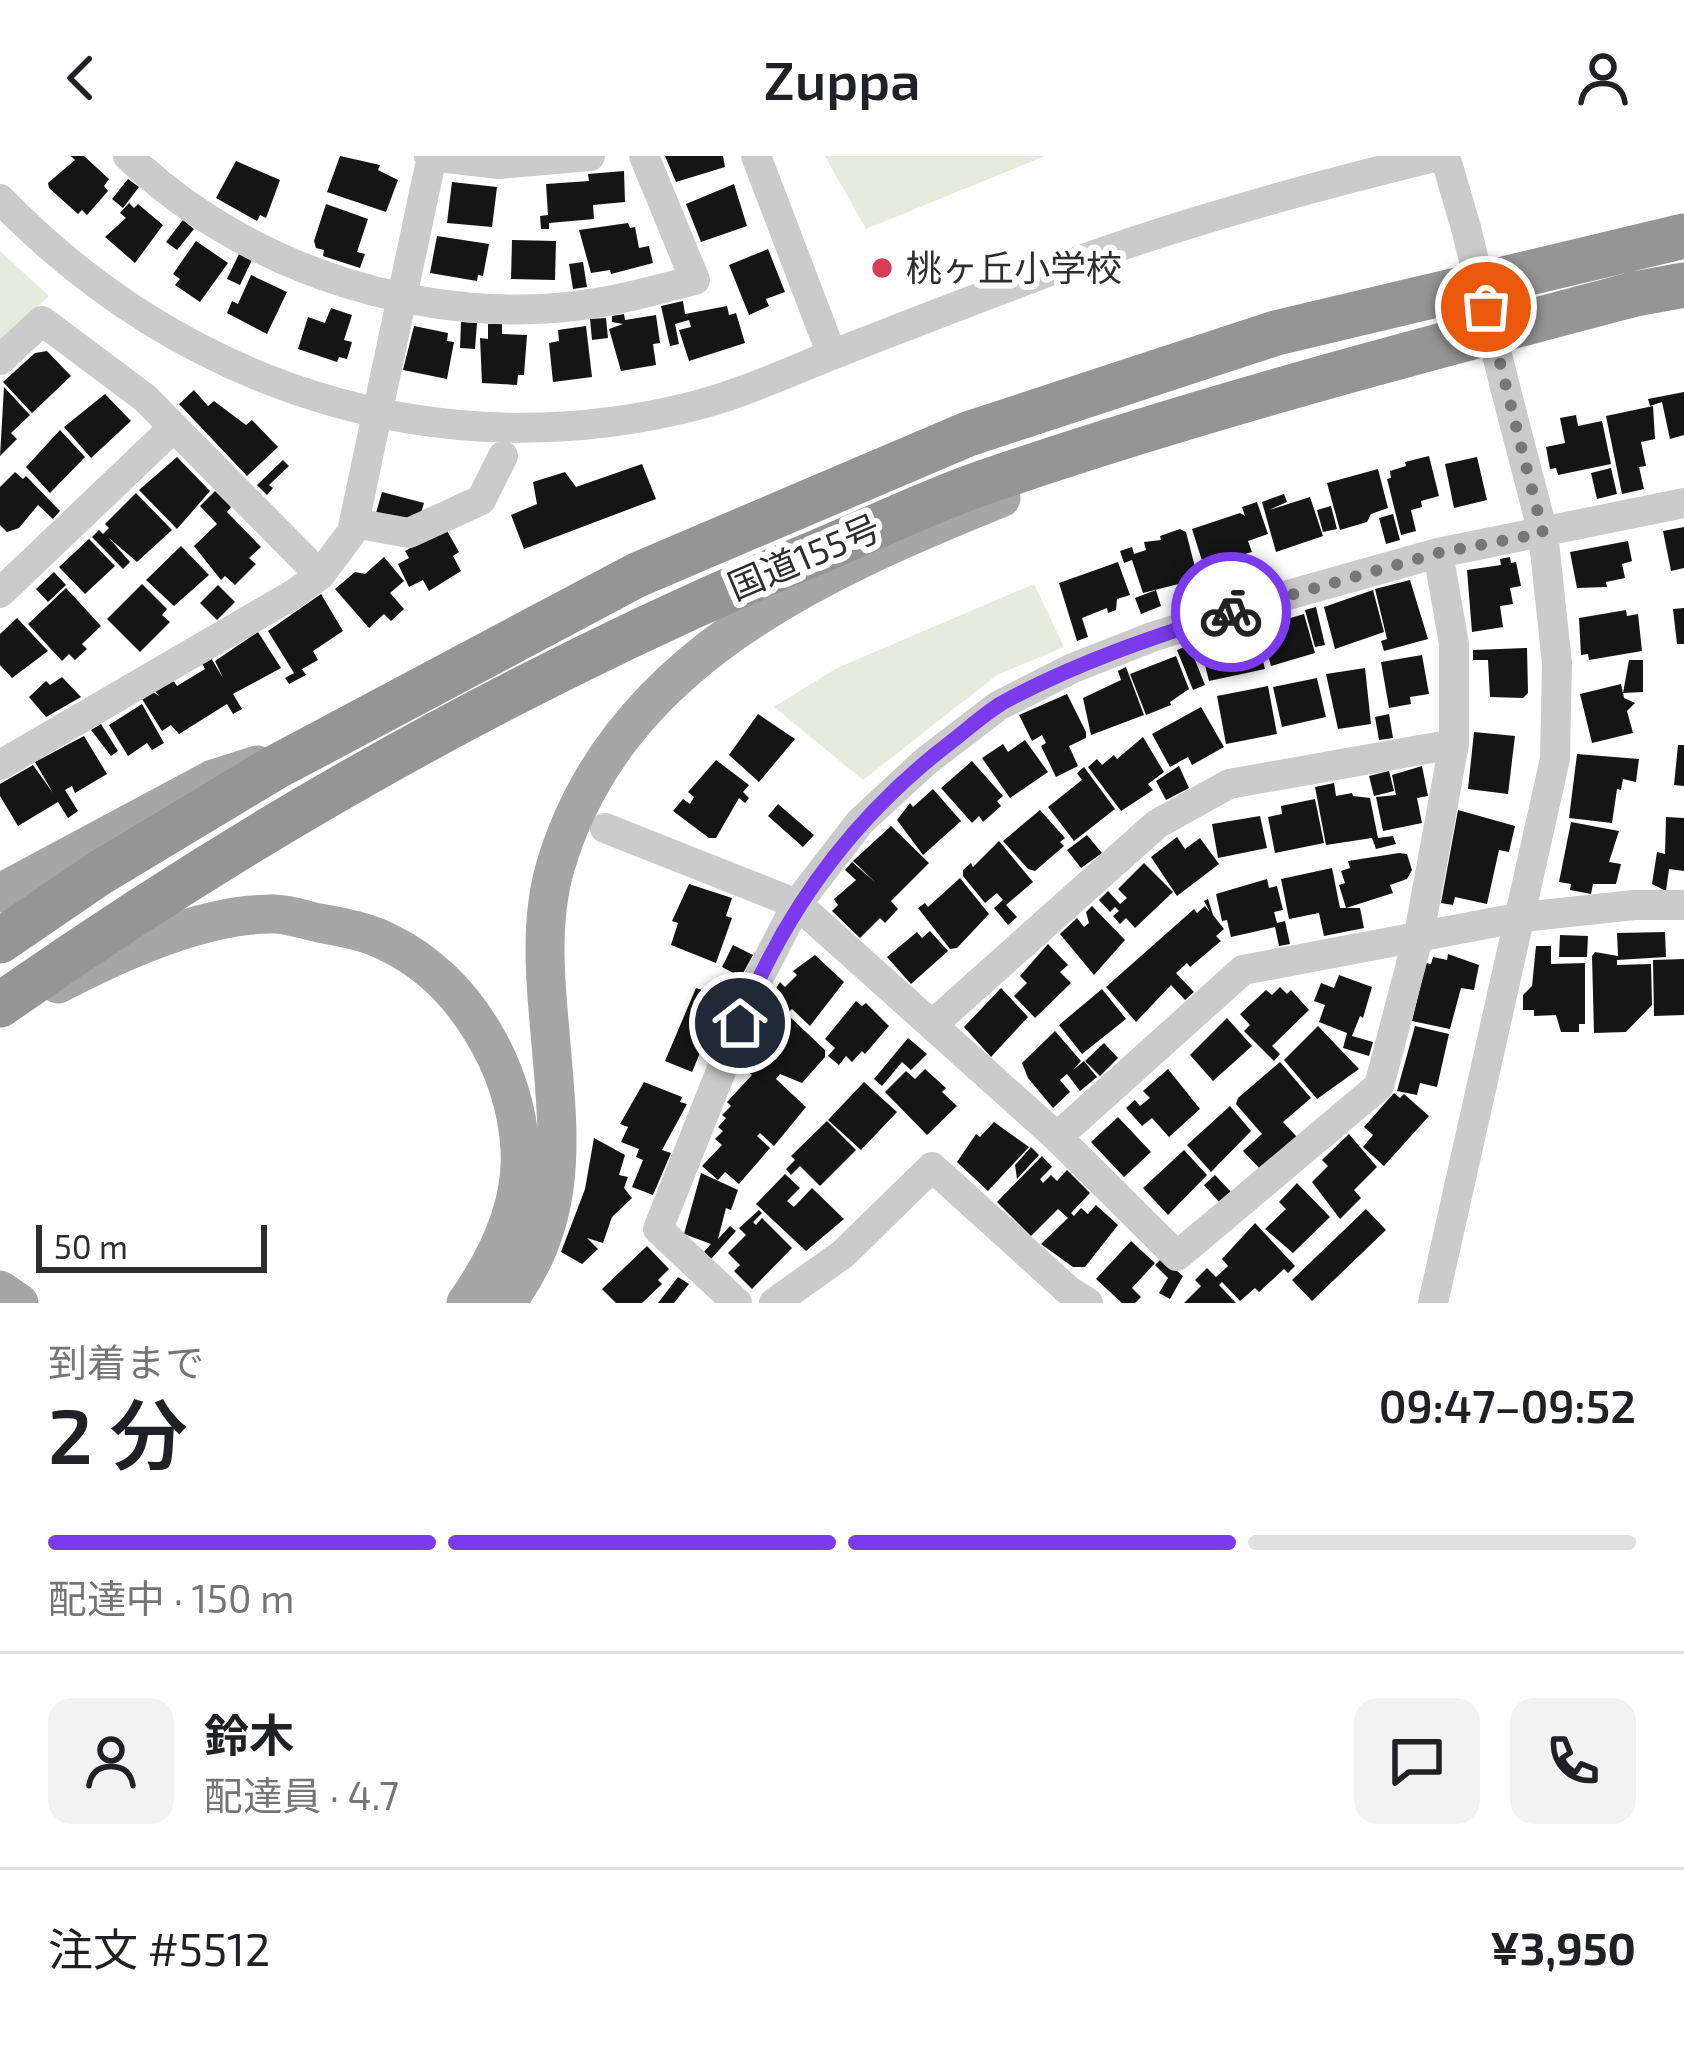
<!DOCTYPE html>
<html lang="ja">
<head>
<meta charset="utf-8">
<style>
	:root { --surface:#fff; --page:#f2f2f2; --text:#202124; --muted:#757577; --line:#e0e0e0; --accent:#7c3aed }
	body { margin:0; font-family:"Exo 2","Noto Sans JP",sans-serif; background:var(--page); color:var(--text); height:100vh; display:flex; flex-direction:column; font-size:45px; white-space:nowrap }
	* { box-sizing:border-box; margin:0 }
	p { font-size:39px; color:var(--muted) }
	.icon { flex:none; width:66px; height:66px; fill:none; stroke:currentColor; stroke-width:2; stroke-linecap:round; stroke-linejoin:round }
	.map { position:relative; height:1147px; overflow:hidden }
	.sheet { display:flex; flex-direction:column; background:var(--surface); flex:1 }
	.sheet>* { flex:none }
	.scale { position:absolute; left:36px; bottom:30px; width:231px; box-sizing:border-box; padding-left:12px; border:6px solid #2e2e2e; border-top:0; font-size:33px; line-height:42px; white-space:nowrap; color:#2e2e2e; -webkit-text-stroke:9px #fff; paint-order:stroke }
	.pin { position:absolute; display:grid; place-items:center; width:102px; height:102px; color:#fff; margin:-51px; border:6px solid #fff; border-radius:50%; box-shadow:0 3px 12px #0007 }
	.courier { position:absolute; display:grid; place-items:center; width:120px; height:120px; margin:-60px; border:9px solid #7c3aed; border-radius:50%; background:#fff; color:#222; box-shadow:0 3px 15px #0007 }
	.headline em { font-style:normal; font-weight:600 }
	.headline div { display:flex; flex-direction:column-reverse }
	.headline { display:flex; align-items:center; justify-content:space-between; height:204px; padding:0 48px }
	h1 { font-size:78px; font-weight:600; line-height:90px }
	.bar { display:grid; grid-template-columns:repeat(4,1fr); gap:18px 12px; align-content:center; height:144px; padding:0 48px }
	.bar i { height:15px; border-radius:9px; background:var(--line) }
	.bar .selected { background:var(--accent) }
	.bar p { grid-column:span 4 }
	.line { display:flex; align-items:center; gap:30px; padding:0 48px; border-top:3px solid var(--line) }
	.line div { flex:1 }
	.round { display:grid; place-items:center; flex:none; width:126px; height:126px; border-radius:24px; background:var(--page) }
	header { display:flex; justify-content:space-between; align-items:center; height:156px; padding:0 48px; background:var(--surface); font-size:54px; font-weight:600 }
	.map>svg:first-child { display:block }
	.green { fill:#e6ebdd }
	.building { fill:#151515 }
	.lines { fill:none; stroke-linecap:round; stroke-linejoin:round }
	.minor { stroke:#cbcbcb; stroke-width:30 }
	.major { stroke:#a6a6a6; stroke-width:39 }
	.highway { stroke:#959595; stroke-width:45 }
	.minor-bridge { stroke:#cbcbcb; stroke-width:30 }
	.done { stroke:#777; stroke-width:12; stroke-dasharray:0 21.6 }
	.route { stroke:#7c3aed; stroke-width:15 }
	.poi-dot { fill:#d93d56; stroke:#fff; stroke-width:4.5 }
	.labels { text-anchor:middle; stroke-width:12; stroke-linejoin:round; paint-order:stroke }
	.poi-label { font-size:36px; fill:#2e2e2e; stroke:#fff; text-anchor:start }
	.street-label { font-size:36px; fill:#2e2e2e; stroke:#fff }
</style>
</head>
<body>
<header><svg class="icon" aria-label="back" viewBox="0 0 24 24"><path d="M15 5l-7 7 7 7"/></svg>Zuppa<svg class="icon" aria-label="person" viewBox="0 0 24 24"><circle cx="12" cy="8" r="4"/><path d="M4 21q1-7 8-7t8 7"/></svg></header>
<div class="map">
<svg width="1684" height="1147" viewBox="0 0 1684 1147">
	<rect width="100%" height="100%" fill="#fff"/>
	<path class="green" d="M825,0H1045L866,73Z
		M0,95L49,140L0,187Z
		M1034,428L1064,491L997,519L863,624L774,551L837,512Z"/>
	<path class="building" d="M71,0H84L109,23L104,30L108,35L87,59L82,54L78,58L49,32L48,27L75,4Z
		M340,0L380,9L378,14L398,24L386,56L327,36Z
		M665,0H723L725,11L676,26Z
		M236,5L280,24L266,62L260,59L257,65L216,42Z
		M624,15L625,46L593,49L594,63L549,67V73H541L540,60L548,59L546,28L589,25L588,18Z
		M128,23L139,31L123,52L112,43Z
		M452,26L497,31L492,71L447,67Z
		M734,28L747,70L701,86L686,48Z
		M129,47L134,52L138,48L163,69L135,107L105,81L126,62L120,57Z
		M326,48L368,63L357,96L365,98L360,112L323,100L324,94L316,92L314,85Z
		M183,64L194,73L177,94L166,86Z
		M628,67L630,72L635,71L639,92L649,90L653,107L611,118L610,114L591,117L579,74Z
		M437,80L489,88L483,120L478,119L477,125L430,117Z
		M512,84L556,85L555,124L511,123Z
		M196,85L228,107L200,146L175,129L180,123L173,118Z
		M768,93L785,136L766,143L769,150L749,159L729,109Z
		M239,98L252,104L240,129L227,123Z
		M583,106L587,131L573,133L569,108Z
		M251,119L287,136L267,178L227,157L232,145L238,148Z
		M683,145L685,158L727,150L729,159L736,157L745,187L689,205L679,174L691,171L689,164L675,168L679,188L670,190L661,150Z
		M331,152L352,159L344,184L352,186L347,203L339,201L337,206L298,193L308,161L325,167Z
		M624,158L625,164L656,159L660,187L653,188L656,209L621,215L609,173L623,168L612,166V160Z
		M606,162L608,182L592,184L590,163Z
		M461,166L477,167L475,193L460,192Z
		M488,168H502V178L527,179L524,219H518L517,229L482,227L480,182L488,183Z
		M414,170L448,177L447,185L454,186L447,223L403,214Z
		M586,170L592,221L553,226L549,187L559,185L558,174Z
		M47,195L71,220L32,257L3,226L35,197Z
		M4,231L30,259L11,277L17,283L0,300Z
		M194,234L208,250L214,245L246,269L252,264L278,291L247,320L179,248Z
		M1684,236V279L1670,283L1662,246L1650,250L1648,243Z
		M105,238L131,265L91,302L64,271Z
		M1653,250L1655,283L1641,286L1646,310L1639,311L1644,333L1622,338L1606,260Z
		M1576,259L1578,270L1602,265L1611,308L1558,319L1556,312L1550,313L1546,291L1565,287L1560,262Z
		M60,274L85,301L50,337L26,311Z
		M1429,300L1439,340L1421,345L1422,351L1411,354L1416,375L1401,379L1387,323L1391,322L1390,315L1406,310L1405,306Z
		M177,301L210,335L177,373L139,334Z
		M1477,301L1487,344L1454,352L1445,308Z
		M283,304L289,310L269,329L273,332L267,339L257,329Z
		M642,308L656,343L524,393L511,359L537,348L533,326L565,316L576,331Z
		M1611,312L1617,338L1597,343L1591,317Z
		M1378,313L1388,352L1371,358L1367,366L1340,374L1327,327Z
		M15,316L23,323L26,320L60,355L53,363L38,349L19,372L7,376L0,369V331Z
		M215,335L231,351L227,356L261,391L249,402L256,408L235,429L225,420L221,424L194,390L217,368L200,350Z
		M382,336L424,347L419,364L376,357Z
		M136,337L172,374L137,406L109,382L130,406L123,413L92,381L99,374L103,378L109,372L105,368Z
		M1284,338L1287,346L1269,354L1310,341L1323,380L1276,396L1262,346Z
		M1257,346L1268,378L1248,385L1252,396L1245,398L1247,403L1204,411L1192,373L1240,357L1245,360L1242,351Z
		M1331,350L1337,373L1323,376L1317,354Z
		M1393,358L1400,384L1386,388L1379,362Z
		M1684,371V412L1671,415L1663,375Z
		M446,373L459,396L453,400L461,415L429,435L423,424L409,431L398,408L409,402L405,395Z
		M1180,373L1186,376L1198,423L1143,437L1132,404L1124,407L1120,395L1132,391L1134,398L1146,394L1144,386L1161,384L1160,380Z
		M89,383L115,410L85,438L59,411Z
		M1628,385L1632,405L1622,408L1625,422L1606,426L1607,431L1577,432L1570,396Z
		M181,390L209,419L174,450L146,424Z
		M384,401L404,425L390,437L404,453L391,465L384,458L369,472L335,433L355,416L365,418Z
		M1510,401L1511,407L1516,406L1521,430L1510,432L1513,448L1500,450L1503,471L1472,476L1467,414L1501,409L1500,403Z
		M1118,406L1130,439L1117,443L1116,454L1108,457L1107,452L1082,462L1088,481L1077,485L1059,427Z
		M54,416L66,429L48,446L36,433Z
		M1410,424L1428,483L1384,495L1381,485L1387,483L1375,433Z
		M142,428L167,453L162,459L170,466L140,496L107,463Z
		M218,429L235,446L217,464L200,447Z
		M66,432L101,470L82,488L87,493L75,504L69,498L62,505L28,468Z
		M1156,434L1161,450L1141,458L1135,442Z
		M1373,434L1384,476L1335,493L1324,451Z
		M321,438L343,475L313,495L318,504L302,513L306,519L289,528L285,522L294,517L268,475Z
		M1316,451L1325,489L1315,491L1305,454Z
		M1684,452V488H1677L1673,453Z
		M1626,454L1627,460L1638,458L1642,495L1589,504L1588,498L1581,499L1579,462Z
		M1304,458L1315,497L1271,510L1260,471Z
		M17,462L48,495L12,522L0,509V478Z
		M1255,473L1265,513L1209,525L1199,485Z
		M258,476L281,512L233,538L242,553L233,558L227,548L179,578L171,569L162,575L142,543L153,536L159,540L155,535L173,524L177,530L205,513L202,507L211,502L223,522L215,505Z
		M1189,489L1205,529L1193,534L1177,494Z
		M1527,492L1528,537L1523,542L1490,541L1488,504H1473V494Z
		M1422,499L1429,538L1410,541L1411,548L1389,552L1381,506Z
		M1176,500L1189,533L1170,546L1171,549L1146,559L1130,518Z
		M1629,504H1643V536L1623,537Z
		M1126,511L1144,559L1091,579L1083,542L1121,524L1118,515Z
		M1365,512L1371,568L1338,573L1326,518Z
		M62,521L81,541L46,561L29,541L46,525L50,529Z
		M1317,522L1326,561L1282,571L1273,531Z
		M1621,528L1624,542L1635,547L1627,555L1633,577L1592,587L1580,538Z
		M1268,530L1277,578L1226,588L1217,540Z
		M1067,538L1086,576V582L1069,590L1078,610L1056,621L1041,590L1046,587L1042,579L1032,585L1019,559Z
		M142,548L164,587L152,594L147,587L128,600L109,569Z
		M1201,551L1224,591L1192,609L1188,601L1170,611L1152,578Z
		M758,558L795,583L759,626L729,599Z
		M1389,558L1393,582L1379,584L1375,561Z
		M101,568L118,595L111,600L91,574Z
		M1474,576L1515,580L1508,638L1468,633Z
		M84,580L107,618L75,637L72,630L65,634L78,655L68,662L58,646L18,670L0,640V628L33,609L53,637L35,606Z
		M1143,581L1164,616L1148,628L1153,634L1121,655L1088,611L1097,603L1102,609L1114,599L1117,603Z
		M1025,584L1048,616L1010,642L982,602L1003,588L1008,596Z
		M1678,589H1684V630L1674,629Z
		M1577,598L1639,603L1636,626L1623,623L1621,634L1617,633L1612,667L1569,662Z
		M716,604L749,629L743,636L749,642L745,647L739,642L716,682H709L673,655L683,643L690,648L694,641L688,636Z
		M972,605L1003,640L997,645L1001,650L983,666L979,660L972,667L941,632Z
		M1179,610L1189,632L1166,644L1156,625Z
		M1422,610L1428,640L1417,642L1422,667L1383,675L1376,641L1396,639L1392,619Z
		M1084,611L1115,653L1074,685L1048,651L1082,624L1077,617Z
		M1389,615L1394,635L1374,640L1369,620Z
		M1334,627L1336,640L1352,637L1353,640L1370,642L1378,682L1393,680L1396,688L1376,693L1372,682L1326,689L1315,631Z
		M933,633L961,665L923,699L897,664L910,647L913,651Z
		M1315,643L1324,687L1275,697L1268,661L1282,658L1281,650Z
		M778,648L814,679L803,691L768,660Z
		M1040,654L1065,682L1060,686L1064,690L1035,715L1028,713L1003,685Z
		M1458,654L1515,670L1509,696L1499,694L1487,748L1455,741L1453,749L1441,747Z
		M1260,660L1267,692L1218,702L1212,668Z
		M1666,661L1684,662V715L1669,713L1666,735L1652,728L1657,696L1665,698Z
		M1571,666L1619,675L1609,706L1621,708L1616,728H1593L1591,738L1570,734L1571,728L1559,726Z
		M891,670L929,707L891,745L898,753L885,767L880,762L860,782L832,755L838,749L834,743L856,724L845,714L852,706L876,727L853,705Z
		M1087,679L1102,697L1081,712L1067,694Z
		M1177,681L1185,693L1200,682L1219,708L1177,740L1151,701Z
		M999,685L1033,726L1006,749L1017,761L1008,769L994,752L1003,744L997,737L985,747L963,720V714L971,707L973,711Z
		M1399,697L1407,698L1412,714L1407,723L1390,729L1393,737L1346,752L1339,729L1345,727L1341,715L1350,712L1348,705Z
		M1144,707L1173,736L1135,772L1126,762L1120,768L1113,760L1119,755L1115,751L1110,756L1099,744L1108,735L1120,748L1127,742L1118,733Z
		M1332,712L1340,752H1360L1364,772L1324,780L1319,757L1289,763L1281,723Z
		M960,722L989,758L957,792L950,793L918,752L925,747L928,751Z
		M1267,723L1269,732L1277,730L1283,754L1274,756L1277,767L1285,765L1290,788L1279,790L1275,771L1231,781L1227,764L1222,765L1216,738Z
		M689,728L732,742L726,760L732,762L716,807L671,789L678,767L672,765Z
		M1208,743L1213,759L1224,773L1216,780L1221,785L1190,811L1187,807L1176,817L1194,836L1185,844L1171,829L1136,866L1106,831L1194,753L1197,757L1205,750L1210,756L1204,745Z
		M1092,750L1125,784L1094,819L1060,778L1077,762L1084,771L1089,767L1086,756Z
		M930,775L948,795L911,828L887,801L917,776L922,782Z
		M1665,776L1666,801L1617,804V809L1651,808L1652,849L1626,876L1594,877L1592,800L1595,796L1618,800L1617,777Z
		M1560,779L1588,780L1587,801H1559Z
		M1048,788L1068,809L1060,816L1071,827L1035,862L1014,840L1027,827L1020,820Z
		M733,789L753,799L741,821L722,811Z
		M1536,790H1551V808L1585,807V868H1579V876H1561L1556,859L1534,860V854H1523V839L1532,830Z
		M1448,798L1479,809L1474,834L1461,832L1450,873L1412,865L1426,807L1431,808L1433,801L1447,804Z
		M815,799L844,826L810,870L792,853L783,861L767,846L780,826L785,831L797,819L793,815Z
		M1684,803V859L1654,860L1653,804Z
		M1339,819L1372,831L1363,862L1360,860L1352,880L1373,886L1369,900L1343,892L1347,877L1319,866L1325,849L1314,845L1321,827L1334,832Z
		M1280,831L1287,838L1291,834L1309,854L1272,890L1280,898L1274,905L1244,875L1250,869L1240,858L1266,834L1272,839Z
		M696,832L711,837L708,844L720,849L692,916L665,905Z
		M1001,832L1028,861L991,901L964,871Z
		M1102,833L1126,863L1082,898L1059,869Z
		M856,845L862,850L866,847L889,870L865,898L862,895L852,906L846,900L839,909L828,900L835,892L825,883Z
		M790,861L825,894V901L802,927L780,918L776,923L806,951L774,990L760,977L757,980L770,992L739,1028L725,1016L718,1024L702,1010L722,989L715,983L723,975L718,971L726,962L722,959L731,950L727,946L752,919L743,911L772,880L767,876L773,869L778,873Z
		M1227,862L1252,890L1213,925L1190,899Z
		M1318,870L1359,913L1317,943L1284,904Z
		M1415,870L1449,878L1437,931L1420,927L1417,939L1397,935Z
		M1055,875L1081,905L1073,914L1084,905L1097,921L1080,935L1067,918L1060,924L1070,936L1053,952L1028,922L1022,907Z
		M908,882L927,898L911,914L902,906L882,930L874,923Z
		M1104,887L1118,902L1100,920L1085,905Z
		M1280,906L1311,942L1283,966L1297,981L1260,1013L1243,995L1262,978L1236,948L1238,942Z
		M925,913L946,932L942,936L957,950L927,979L885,936L906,915L915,923Z
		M1168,913L1200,953L1169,981L1152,962L1142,970L1126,952L1135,944L1140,950L1150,942L1143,935Z
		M644,926L682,941L680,946L687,948L662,994L671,997L653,1039L632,1031L643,1004L636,1001L639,993L621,986L628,971L620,968Z
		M864,926L897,956L861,994L828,964Z
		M1394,937L1400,942L1404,938L1429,960L1384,1010L1363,991L1373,979L1364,971Z
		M1230,950L1251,975L1211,1016L1187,989Z
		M1118,961L1151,996L1124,1021L1091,986Z
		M827,965L856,994L820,1030L800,1010L791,1019L786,1013L795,1004L791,1000Z
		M994,966L1029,991L988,1035L957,1006L976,978L980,981Z
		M1349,978L1377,1011L1354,1034L1361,1042L1340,1063L1312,1026L1328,1010L1322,1004Z
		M594,982L625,999L619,1019L628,1021L624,1032L632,1042L612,1061L603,1087L587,1082L598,1093L582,1108L561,1096L585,1033Z
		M1031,991L1039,999L1017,1023L1015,1009Z
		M1184,994L1207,1019L1168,1059L1143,1032Z
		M1042,1000L1052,1011L1040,1023L1043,1027L1051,1019L1057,1025L1067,1014L1090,1037L1071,1057L1074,1060L1081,1052L1088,1058L1096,1049L1118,1069L1085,1111H1073L1041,1088L1068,1062L1058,1053L1031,1080L997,1046Z
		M701,1017L738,1034L731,1054L726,1052L718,1083L730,1070L736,1075L711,1103L704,1096L711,1088L684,1078Z
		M785,1018L800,1032L787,1045L794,1051L812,1032L844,1063L806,1095L756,1048Z
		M1215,1019L1231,1036L1219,1046L1204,1029Z
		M1297,1027L1330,1061L1293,1097L1265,1073L1286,1053L1279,1046Z
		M1366,1053L1386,1074L1312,1145L1292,1124Z
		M759,1054L762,1057L753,1066L756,1069L762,1062L792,1092L752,1133L734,1115L740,1109L728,1097L746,1079L739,1072Z
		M1255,1067L1295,1110L1288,1117L1284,1113L1259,1136L1255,1132L1240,1145L1222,1126L1219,1129L1236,1147H1184L1201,1130L1195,1124L1207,1112L1216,1121L1228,1110L1222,1103Z
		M1131,1085L1155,1107L1132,1132L1141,1141L1135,1147H1122L1096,1123Z
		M647,1090L669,1113L658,1124L662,1128L642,1147H616L602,1133Z
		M1162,1102L1183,1120L1170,1143L1159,1137L1168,1122L1155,1109Z
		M678,1121L689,1128L674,1147H658Z"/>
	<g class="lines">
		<path class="minor" d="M128,0C247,115 432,174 596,147C629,142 662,132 695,124L644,0
			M429,0L499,8L590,0
			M756,0L832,199
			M1445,0L1466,72
			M0,43C182,231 437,315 694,250C740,238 785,218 829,200C905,170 981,141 1058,112C1182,66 1311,31 1439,0
			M0,204L42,165L145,242L320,419
			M354,367L409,377L481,344L503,300
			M0,437L174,271
			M0,609L294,438L320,419L352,376L432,0
			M605,672L797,748L1057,981L1177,1100L1379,930L1419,778L1454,588V488L1438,397
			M932,869L1157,668L1229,628L1454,588
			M1057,981L1243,814L1523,761L1634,749H1684
			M737,1147L658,1073L757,825L797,748L860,666L925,606L998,550L1073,512L1152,481L1270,444L1438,397L1684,347
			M774,1147L843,1098L932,1011L1069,1135L1088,1147
			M1433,1147L1555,603L1557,507L1543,377L1505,231"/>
		<path class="major" d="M0,737L213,623L257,609
			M58,828C119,796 204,757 274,758C288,758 305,764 319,767C342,771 369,776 389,787C464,823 516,912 520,994C523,1050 497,1103 466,1147
			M0,1134L19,1147
			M506,1147C572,1060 558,976 550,876C545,823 540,764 555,712C615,505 818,416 1001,342"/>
		<path class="highway" d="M0,785L98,718L274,612L637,419L968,278L1276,177L1684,80
			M0,849C255,670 527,517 815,397C870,374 925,347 982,327C1197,253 1415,196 1635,138L1684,129"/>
		<path class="minor-bridge" d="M1466,72L1505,231"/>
	</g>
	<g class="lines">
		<path class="done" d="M1231,456L1438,397L1543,377L1486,151"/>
		<path class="route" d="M740,867C785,753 854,660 951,586C968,573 984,558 1002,547C1075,507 1153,481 1231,456"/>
	</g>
	<circle class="poi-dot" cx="882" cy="112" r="12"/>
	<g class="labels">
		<g class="poi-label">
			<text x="906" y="125">桃ヶ丘小学校</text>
		</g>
		<g class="street-label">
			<text transform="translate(804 401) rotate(-23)" y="13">国道155号</text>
		</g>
	</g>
</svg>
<div class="scale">50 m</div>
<div class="pin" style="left:1486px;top:151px;background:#ea580c"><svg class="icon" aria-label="bag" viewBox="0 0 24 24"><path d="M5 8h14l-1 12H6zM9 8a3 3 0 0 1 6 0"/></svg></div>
<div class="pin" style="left:740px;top:867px;background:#1f2937"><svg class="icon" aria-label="home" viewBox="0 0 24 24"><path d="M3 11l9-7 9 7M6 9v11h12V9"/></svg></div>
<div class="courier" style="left:1231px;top:456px"><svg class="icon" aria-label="bike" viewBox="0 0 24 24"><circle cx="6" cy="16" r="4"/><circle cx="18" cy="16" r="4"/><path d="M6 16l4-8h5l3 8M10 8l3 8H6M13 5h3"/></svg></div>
</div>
<section class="sheet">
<div class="headline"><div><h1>2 分</h1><p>到着まで</p></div><em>09:47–09:52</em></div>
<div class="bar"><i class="selected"></i><i class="selected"></i><i class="selected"></i><i></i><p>配達中 · 150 m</p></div>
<div class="line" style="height:216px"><a class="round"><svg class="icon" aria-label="person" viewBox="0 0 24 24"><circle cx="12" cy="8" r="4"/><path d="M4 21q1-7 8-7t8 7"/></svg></a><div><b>鈴木</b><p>配達員 · 4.7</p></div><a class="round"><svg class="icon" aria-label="chat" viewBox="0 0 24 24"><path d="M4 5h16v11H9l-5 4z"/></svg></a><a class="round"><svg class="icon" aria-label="phone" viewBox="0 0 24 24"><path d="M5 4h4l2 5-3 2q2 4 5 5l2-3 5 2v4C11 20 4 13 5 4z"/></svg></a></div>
<div class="line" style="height:156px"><div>注文 #5512</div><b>¥3,950</b></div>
</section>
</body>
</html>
